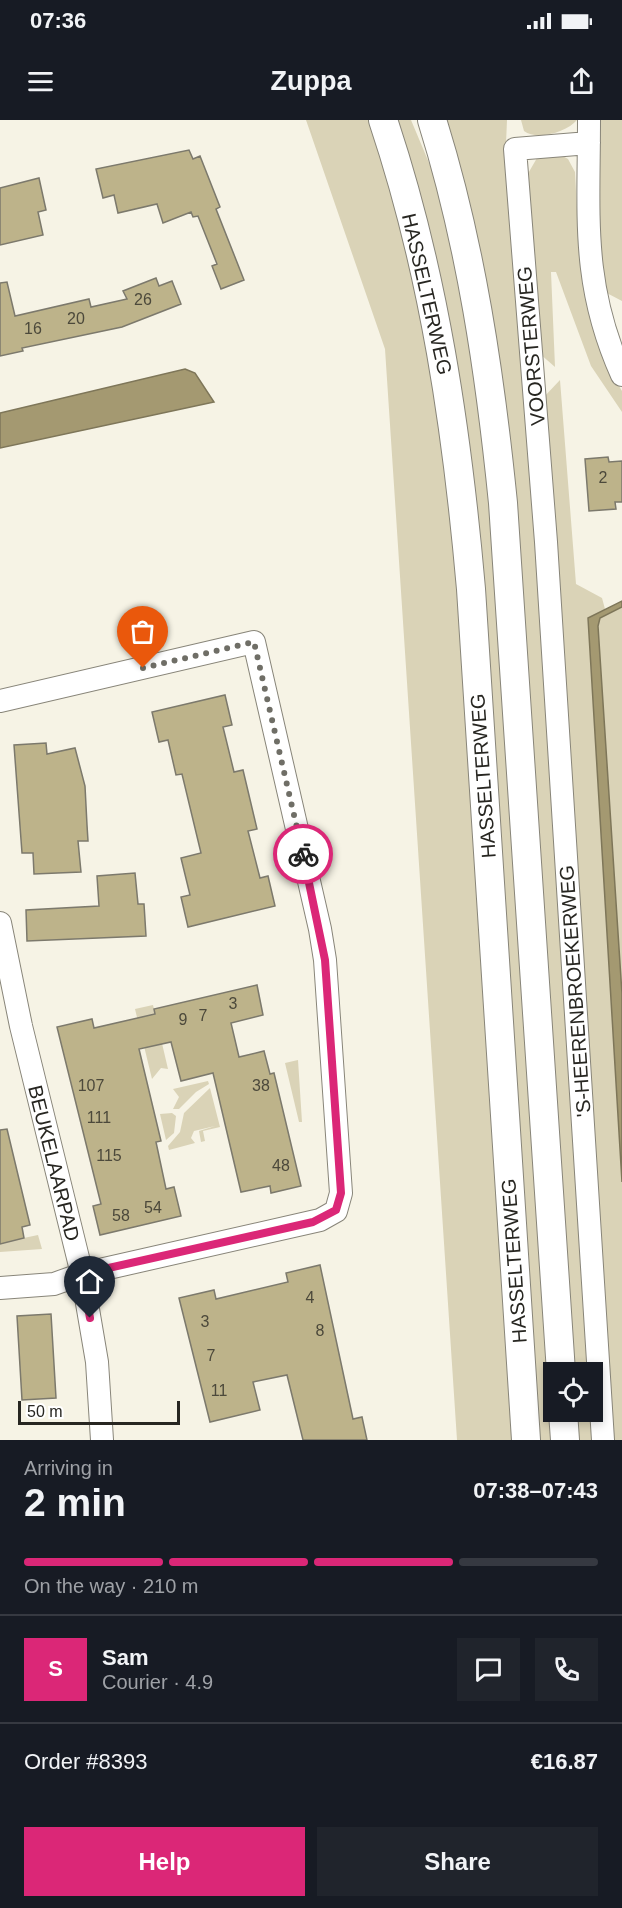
<!DOCTYPE html>
<html lang="en">
<head>
<meta charset="utf-8">
<style>
	:root { --surface:#171b24; --page:#20242c; --text:#f1f3f6; --muted:#9ea1a6; --line:#363941; --accent:#db2777 }
	body { margin:0; font-family:Arial,sans-serif; background:var(--page); color:var(--text); height:100vh; display:flex; flex-direction:column; font-size:22px; white-space:nowrap }
	* { box-sizing:border-box; margin:0 }
	p { font-size:20px; color:var(--muted) }
	.icon { flex:none; width:33px; height:33px; fill:none; stroke:currentColor; stroke-width:2; stroke-linecap:round; stroke-linejoin:round }
	.map { position:relative; height:1320px; overflow:hidden }
	.panel { display:flex; flex-direction:column; background:var(--surface); flex:1 }
	.panel>* { flex:none }
	.fabs { position:absolute; left:543px; top:1242px; display:grid; gap:12px }
	.fabs a { display:grid; place-items:center; width:60px; height:60px; border-radius:0px; background:var(--surface); box-shadow:0 3px 9px #0003; font-size:30px }
	.scale { position:absolute; left:18px; bottom:15px; width:162px; box-sizing:border-box; padding-left:6px; border:3px solid #272621; border-top:0; font-size:16px; line-height:21px; white-space:nowrap; color:#272621; -webkit-text-stroke:4px #fff; paint-order:stroke }
	.pin { position:absolute; display:grid; place-items:center; width:51px; height:51px; color:#fff; margin:-62px -26px; border-radius:50% 50% 50% 0; rotate:-45deg; box-shadow:0 0 6px #0007 }
	.pin .icon { rotate:45deg }
	.courier { position:absolute; display:grid; place-items:center; width:60px; height:60px; margin:-30px; border:4px solid #db2777; border-radius:50%; background:#fff; color:#222; box-shadow:0 2px 8px #0007 }
	.summary em { font-style:normal; font-weight:700 }
	.summary div { display:flex; flex-direction:column-reverse }
	.summary { display:flex; align-items:center; justify-content:space-between; height:102px; padding:0 24px }
	h1 { font-size:39px; font-weight:700; line-height:45px }
	.bar { display:grid; grid-template-columns:repeat(4,1fr); gap:9px 6px; align-content:center; height:72px; padding:0 24px }
	.bar i { height:8px; border-radius:4px; background:var(--line) }
	.bar .current { background:var(--accent) }
	.bar p { grid-column:span 4 }
	.line { display:flex; align-items:center; gap:15px; padding:0 24px; border-top:2px solid var(--line) }
	.line div { flex:1 }
	.round { display:grid; place-items:center; flex:none; width:63px; height:63px; border-radius:0px; background:var(--page) }
	.primary-button { display:flex; gap:12px; margin-top:auto; padding:12px 24px }
	.primary-button a { flex:1; height:69px; border-radius:0px; background:var(--accent); color:#fff; font-size:24px; font-weight:700; line-height:69px; text-align:center }
	.primary-button a+a { background:var(--page); color:var(--text) }
	.status { display:flex; justify-content:space-between; align-items:center; height:42px; padding:0 30px; background:var(--surface); direction:ltr }
	.status svg { height:16px; fill:currentColor }
	header { display:flex; justify-content:space-between; align-items:center; height:78px; padding:0 24px; background:var(--surface); font-size:27px; font-weight:700 }
	.map>svg:first-child { display:block }
	.green { fill:#dad3b7 }
	.water { fill:#a49971; stroke:#7e7659; stroke-width:1.5 }
	.building { fill:#bdb38a; stroke:#7c796c; stroke-width:1.5 }
	.lines { fill:none; stroke-linecap:round; stroke-linejoin:round }
	.minor-casing { stroke:#888579; stroke-width:24 }
	.major-casing { stroke:#888579; stroke-width:30 }
	.minor { stroke:#fff; stroke-width:22 }
	.major { stroke:#fff; stroke-width:28 }
	.done { stroke:#6f6e66; stroke-width:6; stroke-dasharray:0 10.8 }
	.route { stroke:#db2777; stroke-width:8 }
	.labels { text-anchor:middle; stroke-width:4.5; stroke-linejoin:round; paint-order:stroke }
	.number-label { font-size:16px; fill:#4c493b }
	.street-label { font-size:20px; fill:#272621; stroke:#fff }
</style>
</head>
<body>
<div class="status"><b>07:36</b><svg viewBox="0 0 49 12"><path d="M0 12V9h3v3zM5 12V6h3v6zM10 12V3h3v9zM15 12V0h3v12zM26 1h20v11H26zM47 4h2v5h-2z"/></svg></div>
<header><svg class="icon" aria-label="menu" viewBox="0 0 24 24"><path d="M4 6h16M4 12h16M4 18h16"/></svg>Zuppa<svg class="icon" aria-label="share" viewBox="0 0 24 24"><path d="M12 15V3M7 8l5-5 5 5M5 13v7h14v-7"/></svg></header>
<div class="map">
<svg width="622" height="1320" viewBox="0 0 622 1320">
	<rect width="100%" height="100%" fill="#f6f3e5"/>
	<path class="green" d="M306,0H371L417,171L450,359L514,1320H457L385,229Z
		M395,0H411L440,69L480,273L498,462L553,1320H537L484,484Z
		M443,0H507L506,24L533,346L590,1252H571L527,568Z
		M521,0H577C567,12 537,21 524,11Z
		M598,0H622V181L601,170Z
		M561,35L568,39L575,52L579,130L616,261L622,271V292L591,246L556,152H551L555,247L539,233L526,57L537,38Z
		M560,260L576,464L602,478L605,489L588,499L622,1062V1320H612L543,278Z
		M622,487V874L598,506L600,498Z
		M153,885L168,949L161,948L152,959L135,889Z
		M298,940L302,1002H299L285,943Z
		M208,961L209,964L196,972L179,989H173L179,977L173,969Z
		M210,968L220,1007L203,1011L205,1021L201,1022L199,1011L215,1006L194,1011L191,1018L195,1023L169,1030L168,1026L180,1012L184,993Z
		M172,993L176,996L174,1013L166,1020L160,994Z
		M38,1115L42,1129L0,1132V1123Z
		M574,1292H592L595,1320H576Z"/>
	<path class="water" d="M185,249L195,253L214,282L0,328V293Z
		M622,481V487L600,498L598,506L622,874V1062L588,498Z"/>
	<path class="building" d="M189,30L193,39L200,36L220,87L216,89L244,160L221,169L212,146L217,144L198,96L193,97L191,92L163,103L157,84L118,93L114,75L103,78L96,49Z
		M39,58L46,90L38,92L43,115L0,125V68Z
		M156,158L159,166L172,161L181,184L122,207L22,228L23,231L0,236V163L7,162L15,196L89,179L91,187L127,179L123,171Z
		M608,337L609,342L622,341V382H615L616,389L589,391L585,339Z
		M225,575L232,605L223,607L234,652L243,650L257,709L248,711L260,758L268,756L275,786L188,807L181,777L190,775L181,738L201,733L182,654L176,655L168,620L159,622L152,592Z
		M46,623L47,634L75,628L85,666L87,705L88,721H78L81,752L34,754L33,733H22L14,625Z
		M135,753L138,784H144L146,816L27,821L26,790L99,786L97,756Z
		M257,865L263,895L231,903L239,937L264,931L270,954L274,953L301,1066L271,1073L270,1066L241,1072L213,953L181,961L171,922L139,929L161,1021L156,1022L166,1069L174,1067L181,1096L100,1115L93,1086L101,1084L57,907L92,899L94,908L155,894L154,889Z
		M7,1009L30,1105L22,1107L24,1118L0,1124V1010Z
		M320,1145L353,1299L362,1297L367,1320H303L287,1255L253,1262L260,1290L210,1302L179,1178L214,1170L216,1179L288,1162L286,1153Z
		M51,1194L56,1278L22,1280L17,1196Z"/>
	<g class="lines">
		<defs>
			<path id="minor" d="M589,0C589,96 581,164 622,255
				M589,23L515,29L546,422L603,1320
				M0,581L254,522L320,809L325,840L341,1073L336,1091L320,1100L82,1154L54,1164L0,1168
				M0,803L21,906L82,1154L97,1242L102,1320"/>
			<path id="major" d="M383,0C434,152 457,310 471,469L526,1320
				M432,0C471,124 490,254 503,383L561,1252
				M563,1292L565,1320"/>
		</defs>
		<use href="#minor" class="minor-casing"/>
		<use href="#major" class="major-casing"/>
		<use href="#minor" class="minor"/>
		<use href="#major" class="major"/>
	</g>
	<g class="lines">
		<path class="done" d="M143,548L254,522L303,734"/>
		<path class="route" d="M90,1198L82,1154L313,1102L336,1090L341,1073L325,840L303,734"/>
	</g>
	<g class="labels">
		<g class="number-label">
			<text x="143" y="185">26</text>
			<text x="76" y="204">20</text>
			<text x="33" y="214">16</text>
			<text x="603" y="363">2</text>
			<text x="233" y="889">3</text>
			<text x="203" y="901">7</text>
			<text x="183" y="905">9</text>
			<text x="91" y="971">107</text>
			<text x="261" y="971">38</text>
			<text x="99" y="1003">111</text>
			<text x="109" y="1041">115</text>
			<text x="281" y="1051">48</text>
			<text x="153" y="1093">54</text>
			<text x="121" y="1101">58</text>
			<text x="310" y="1183">4</text>
			<text x="205" y="1207">3</text>
			<text x="320" y="1216">8</text>
			<text x="211" y="1241">7</text>
			<text x="219" y="1276">11</text>
		</g>
		<g class="street-label">
			<text transform="translate(427 174) rotate(77)" y="7">HASSELTERWEG</text>
			<text transform="translate(531 226) rotate(-95)" y="7">VOORSTERWEG</text>
			<text transform="translate(483 656) rotate(-94)" y="7">HASSELTERWEG</text>
			<text transform="translate(575 871) rotate(-94)" y="7">'S-HEERENBROEKERWEG</text>
			<text transform="translate(54 1043) rotate(76)" y="7">BEUKELAARPAD</text>
			<text transform="translate(514 1141) rotate(-94)" y="7">HASSELTERWEG</text>
		</g>
	</g>
</svg>
<div class="fabs">
<a><svg class="icon" aria-label="locate" viewBox="0 0 24 24"><circle cx="12" cy="12" r="6"/><path d="M12 2v4M12 18v4M2 12h4M18 12h4"/></svg></a>
</div>
<div class="scale">50 m</div>
<div class="pin" style="left:143px;top:548px;background:#ea580c"><svg class="icon" aria-label="bag" viewBox="0 0 24 24"><path d="M5 8h14l-1 12H6zM9 8a3 3 0 0 1 6 0"/></svg></div>
<div class="pin" style="left:90px;top:1198px;background:#1f2937"><svg class="icon" aria-label="home" viewBox="0 0 24 24"><path d="M3 11l9-7 9 7M6 9v11h12V9"/></svg></div>
<div class="courier" style="left:303px;top:734px"><svg class="icon" aria-label="bike" viewBox="0 0 24 24"><circle cx="6" cy="16" r="4"/><circle cx="18" cy="16" r="4"/><path d="M6 16l4-8h5l3 8M10 8l3 8H6M13 5h3"/></svg></div>
</div>
<section class="panel">
<div class="summary"><div><h1>2 min</h1><p>Arriving in</p></div><em>07:38–07:43</em></div>
<div class="bar"><i class="current"></i><i class="current"></i><i class="current"></i><i></i><p>On the way · 210 m</p></div>
<div class="line" style="height:108px"><b class="round" style="background:var(--accent);color:#fff">S</b><div><b>Sam</b><p>Courier · 4.9</p></div><a class="round"><svg class="icon" aria-label="chat" viewBox="0 0 24 24"><path d="M4 5h16v11H9l-5 4z"/></svg></a><a class="round"><svg class="icon" aria-label="phone" viewBox="0 0 24 24"><path d="M5 4h4l2 5-3 2q2 4 5 5l2-3 5 2v4C11 20 4 13 5 4z"/></svg></a></div>
<div class="line" style="height:78px"><div>Order #8393</div><b>€16.87</b></div>
<div class="primary-button"><a>Help</a><a>Share</a></div>
</section>
</body>
</html>
